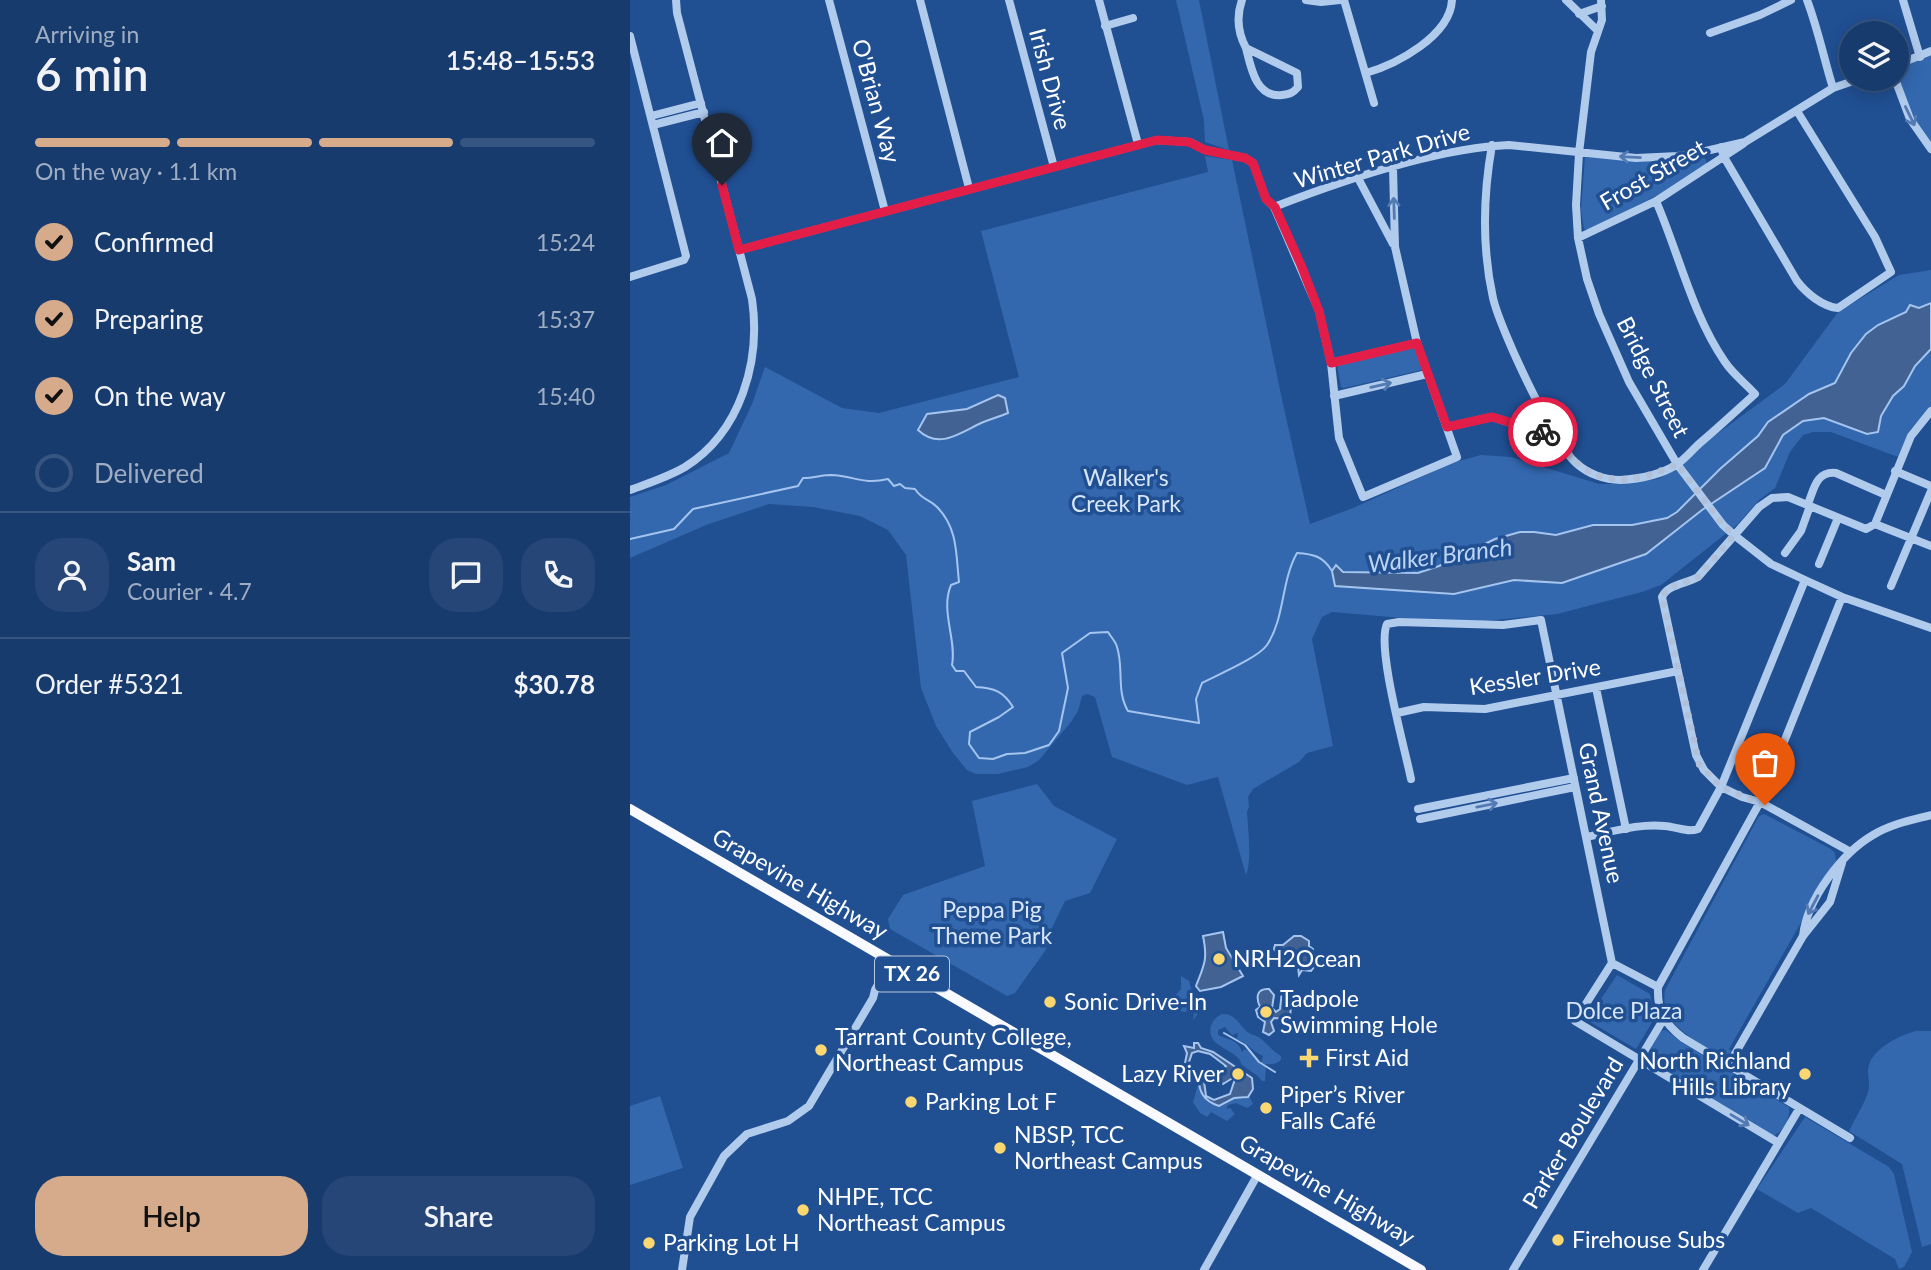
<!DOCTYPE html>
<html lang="en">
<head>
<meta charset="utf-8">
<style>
	:root { --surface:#183b6e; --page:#254676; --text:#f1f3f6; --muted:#9fadc2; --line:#365581; --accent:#d6ab8b }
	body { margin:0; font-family:Lato,sans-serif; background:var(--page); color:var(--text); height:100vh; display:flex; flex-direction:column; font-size:26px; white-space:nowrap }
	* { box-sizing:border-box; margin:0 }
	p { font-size:23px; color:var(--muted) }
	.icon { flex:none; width:38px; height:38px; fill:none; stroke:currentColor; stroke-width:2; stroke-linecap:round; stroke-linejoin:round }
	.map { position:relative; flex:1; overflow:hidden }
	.drawer { display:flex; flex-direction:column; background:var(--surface); width:630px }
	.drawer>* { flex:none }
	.tools { position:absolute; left:1209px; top:21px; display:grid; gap:14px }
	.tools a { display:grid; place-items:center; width:70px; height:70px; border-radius:50%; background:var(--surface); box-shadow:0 4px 18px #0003,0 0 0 2px var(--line); font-size:35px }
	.pin { position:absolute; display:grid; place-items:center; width:60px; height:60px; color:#fff; margin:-72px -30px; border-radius:50% 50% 50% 0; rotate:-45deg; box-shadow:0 0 7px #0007 }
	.pin .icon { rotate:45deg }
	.courier { position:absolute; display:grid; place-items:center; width:70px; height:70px; margin:-35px; border:5px solid #e11d48; border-radius:50%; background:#fff; color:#222; box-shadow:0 2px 9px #0007 }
	.summary em { font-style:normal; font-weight:600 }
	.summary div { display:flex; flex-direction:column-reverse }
	.summary { display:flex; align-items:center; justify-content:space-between; height:119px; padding:0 35px }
	h1 { font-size:46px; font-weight:600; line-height:52px }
	.bar { display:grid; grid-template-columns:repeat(4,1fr); gap:10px 7px; align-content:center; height:84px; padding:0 35px }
	.bar i { height:9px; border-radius:5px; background:var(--line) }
	.bar .current { background:var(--accent) }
	.bar p { grid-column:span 4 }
	.line { display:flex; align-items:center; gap:18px; padding:0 35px; border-top:2px solid var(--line) }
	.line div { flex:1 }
	.round { display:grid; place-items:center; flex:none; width:74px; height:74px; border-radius:28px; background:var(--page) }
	ol { padding:0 35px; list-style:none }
	li { display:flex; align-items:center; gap:21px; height:77px }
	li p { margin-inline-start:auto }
	li .icon { padding:7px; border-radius:50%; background:var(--accent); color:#111; stroke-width:4 }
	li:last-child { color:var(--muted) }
	li i { width:38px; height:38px; border:4px solid var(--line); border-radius:50% }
	.primary-button { display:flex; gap:14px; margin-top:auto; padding:14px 35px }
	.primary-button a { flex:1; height:80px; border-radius:28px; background:var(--accent); color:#111; font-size:28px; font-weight:600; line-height:80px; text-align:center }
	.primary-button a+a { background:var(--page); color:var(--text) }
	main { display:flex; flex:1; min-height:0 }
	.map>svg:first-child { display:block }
	.green { fill:#3368af }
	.water { fill:#416293; stroke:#a5c5ef; stroke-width:2; fill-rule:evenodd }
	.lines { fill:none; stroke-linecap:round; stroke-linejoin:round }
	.stream { stroke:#a5c5ef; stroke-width:2 }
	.minor { stroke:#b1cbed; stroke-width:8 }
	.major { stroke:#f8faff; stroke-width:10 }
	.oneway { stroke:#537ab2 }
	.done { stroke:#b1c1d9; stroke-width:7; stroke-dasharray:0 12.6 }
	.route { stroke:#e11d48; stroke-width:9 }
	.poi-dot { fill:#fbd772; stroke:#204f92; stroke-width:2.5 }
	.labels { text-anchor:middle; stroke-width:7; stroke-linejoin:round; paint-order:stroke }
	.shield { fill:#204f92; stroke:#bccade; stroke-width:2 }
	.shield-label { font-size:21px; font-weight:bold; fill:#fff }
	.street-label { font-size:23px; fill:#fff; stroke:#204f92 }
	.park-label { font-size:23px; fill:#d7e6fa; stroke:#204f92 }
	.poi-label { font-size:23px; fill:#fff; stroke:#204f92; text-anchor:start }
	.water-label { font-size:24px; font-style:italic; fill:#bdd5f4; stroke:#204f92 }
</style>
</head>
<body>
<main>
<section class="drawer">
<div class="summary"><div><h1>6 min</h1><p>Arriving in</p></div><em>15:48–15:53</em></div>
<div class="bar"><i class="current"></i><i class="current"></i><i class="current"></i><i></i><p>On the way · 1.1 km</p></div>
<ol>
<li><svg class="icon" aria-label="check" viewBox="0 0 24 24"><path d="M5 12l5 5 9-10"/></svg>Confirmed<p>15:24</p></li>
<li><svg class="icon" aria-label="check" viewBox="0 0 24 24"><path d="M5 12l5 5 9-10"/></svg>Preparing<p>15:37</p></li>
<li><svg class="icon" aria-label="check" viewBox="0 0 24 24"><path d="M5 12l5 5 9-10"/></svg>On the way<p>15:40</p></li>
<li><i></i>Delivered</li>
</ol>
<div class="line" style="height:126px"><a class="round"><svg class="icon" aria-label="person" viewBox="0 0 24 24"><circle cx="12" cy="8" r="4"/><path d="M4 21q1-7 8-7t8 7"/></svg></a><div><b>Sam</b><p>Courier · 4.7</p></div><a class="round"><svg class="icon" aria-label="chat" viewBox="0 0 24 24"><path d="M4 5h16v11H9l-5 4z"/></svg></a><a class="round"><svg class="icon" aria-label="phone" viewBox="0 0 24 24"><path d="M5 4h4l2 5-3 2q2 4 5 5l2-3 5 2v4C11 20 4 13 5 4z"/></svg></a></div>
<div class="line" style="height:91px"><div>Order #5321</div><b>$30.78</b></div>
<div class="primary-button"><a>Help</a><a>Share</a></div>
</section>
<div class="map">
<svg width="1301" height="1270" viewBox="0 0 1301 1270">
	<rect width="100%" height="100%" fill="#204f92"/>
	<path class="green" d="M546,0H569L599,150L575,142L574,120Z
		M1301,54V145C1287,124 1267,97 1267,71Z
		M1074,155L1077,164L1034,192L958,230L954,229L951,210L955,157Z
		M575,156L602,160L653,404L680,524L723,508L822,463L851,455L881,457L969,484H988L1028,479L1039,473L1083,437L1155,384L1208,312L1269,275L1301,270V406L1279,431L1268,457L1201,432H1183L1173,435L1160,452L1145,488L1129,500L1108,524L1031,585L1012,592L927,614L855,621L796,620L702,612L692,617L682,639L703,746L677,753L669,762L623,789L618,797L619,807L617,812C618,829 622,860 616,875L588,777L557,785L482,757L465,697L457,694L452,696L448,711L441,722L409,760L398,767L368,774H346L337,770L323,753L306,726L291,688L276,555L258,530L230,516L183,507L139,504L76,525L0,558V497L36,485L99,453L122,404L135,367L212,408L249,413L389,377L351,231L578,172Z
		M785,346L792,370L714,388L711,387L707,364Z
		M407,784L424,806L487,839L460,893L435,901L418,936L419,942L415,951L385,993L377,996L260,929L258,919L273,895L355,866L342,801Z
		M1134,814L1201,849L1205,853L1206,861L1099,1049L1102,1051L1095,1057C1078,1051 1044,1029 1037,1013C1034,1005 1034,998 1035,990L1129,816Z
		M987,975L1020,994L1024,1019L1006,1049L957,1020Z
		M551,976L559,981L562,992L570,1000L567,1015L563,1020L564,1014L558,1010L556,1012L540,1010L545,1001V996L551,989Z
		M592,1014C607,1014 608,1025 619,1033C622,1035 626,1035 630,1038C636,1042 642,1051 651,1056V1060C646,1065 638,1065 631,1063L633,1056C623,1052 618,1043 607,1039L608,1033L602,1035L595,1027L588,1030V1035C601,1041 608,1040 612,1052L615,1049C624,1054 625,1063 636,1067L635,1081H632C627,1074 621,1072 615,1067C607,1061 614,1065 608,1058C599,1048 576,1045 581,1026C583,1020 586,1017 592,1014Z
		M1036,1030L1051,1042L1159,1107C1161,1117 1153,1132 1143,1136L1015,1059L1031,1031Z
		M1286,1031H1301V1244L1292,1247L1272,1164L1219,1131C1225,1118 1234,1105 1238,1092C1241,1083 1236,1073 1239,1065C1244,1048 1270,1035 1286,1031Z
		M569,1081C570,1094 580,1106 593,1105L604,1098L614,1099L619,1096L623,1104L617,1108L606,1103L598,1105L596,1109L600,1108L605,1114L597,1121L581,1112L577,1117L570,1113L563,1102Z
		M30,1096L53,1168L0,1185V1106Z
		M1175,1117L1259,1167L1264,1174L1282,1252L1274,1267L1269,1269L1265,1259L1181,1208L1168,1213L1127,1189Z"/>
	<path class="water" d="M1301,303V349L1285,366L1274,386L1263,396L1251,416L1248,432L1237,434L1194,418L1173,421L1153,435L1135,468L1072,510L1016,554L932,583L884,580L824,594L705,586L702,571L706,565L713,572L788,573L809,566L865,539L890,532H904L926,535L963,525H1002L1037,518L1047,512L1090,469L1128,436L1138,422L1179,394L1205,383L1221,353L1236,334L1248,325L1276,312L1280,305L1289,308Z
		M368,395L375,398L378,413C369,417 360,419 351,423C330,433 309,450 288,430L297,414L337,409Z
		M593,932L596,948L613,976L591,987L570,991L566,986C574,965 578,960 573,936Z
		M664,936H671L679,941V946L683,949L679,959L687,963L681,971L672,970L669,975L668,967L651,964L650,957L644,949L645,945H653Z
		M639,989L644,995L642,1008L646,1012L650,1009L652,991L662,992L660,1019L644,1018L641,1022L644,1031L639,1035L633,1032L635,1022L628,1017L626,1010L630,1007C626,998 626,988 639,989Z
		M564,1043H568L571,1048L583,1052L622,1078L623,1089L618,1097L604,1098L589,1106C574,1101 568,1092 569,1076L559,1070L555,1063L557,1053L554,1046L564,1048ZM568,1051L580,1054L596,1066L586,1076L593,1084L606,1076L600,1094L584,1100L576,1096L573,1074L562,1067L559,1062L562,1053Z"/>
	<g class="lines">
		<path class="stream" d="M0,539L44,529L63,509L168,486L173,478C183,478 192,475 201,475C225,476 233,485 258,479L264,486L270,484L275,488L285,489C292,500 299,499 307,507C328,528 326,555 329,582L321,585C310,611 327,640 322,665L326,671H334L346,687C364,688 373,691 383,707L369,717L340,732L339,744L349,758L363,759L377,754L395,753L419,745L429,731L438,688L432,653L460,633L478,632C481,637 486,642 487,647C494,668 486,691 498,711L569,723L566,699L572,683C587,675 628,658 637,645C655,618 651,581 667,553C683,554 693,556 702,571
			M594,1033L615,1045L629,1062L645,1072"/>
		<path class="minor" d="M199,0L255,211
			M290,0L339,188
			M379,0L424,167
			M469,0L508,144
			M612,0C606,17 608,33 616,48
			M676,0L691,2L710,0
			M714,0L744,103
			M936,0L968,31
			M971,0L972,20L961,52L949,153L946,205L948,238L957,279L969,314L999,382L1047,464L1093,525L1104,535L1141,564L1175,580L1212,597L1301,628
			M1177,0C1188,29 1194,59 1203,88
			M1273,0L1290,57
			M949,14L972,6
			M475,26L503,18
			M1080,33L1130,15L1161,0
			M0,36L56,256L54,260L0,277
			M616,48L667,73L668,87C663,93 660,94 652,95C626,98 621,68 616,48Z
			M1267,65L1301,51
			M736,73C767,64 820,36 822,0
			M1265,79L1280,119L1301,149
			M21,116L71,103
			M23,125L74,112
			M862,145C853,196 852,248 863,298C870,329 924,444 946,463C958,474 975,480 990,480C1009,479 1030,475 1046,465C1055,459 1062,450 1070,443C1089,427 1107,410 1125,394C1116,384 1103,374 1095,362C1062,314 1049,254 1026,201
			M1091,147L1094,157L1167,281C1176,293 1193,307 1208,308L1261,272L1245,237L1167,111
			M728,178L763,244
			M644,207C711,181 808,148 879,145L1006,158L1048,156L1067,153L1115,142L1203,88L1229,79
			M948,238L1026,201L1113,144
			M109,250L527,140L560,142L575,150L615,158L623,163L636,199L644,207L689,311L701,363L709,438L733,497L827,457L787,343L765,247L763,168
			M701,363L787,343
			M704,396L797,374
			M817,427L862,417L906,431L925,433
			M1265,471L1301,486
			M0,490C19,483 38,477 55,467C111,432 131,361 122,299L47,13L46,0
			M1178,504C1184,489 1186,471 1206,473L1256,495
			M1245,524L1281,436L1301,411
			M1155,553L1171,531L1180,506
			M1189,564L1208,518
			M1261,586L1301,491
			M1212,597L1130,802L1028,987C1027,1011 1034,1023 1053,1038L1220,1138
			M966,688L996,829
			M767,713L794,707L855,709L1048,671
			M781,779C775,749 746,646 757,624L769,622L873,625L911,620L982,963L1028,987
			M788,809L944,778
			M790,819L945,787
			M956,837C982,832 1009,823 1035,826C1047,827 1057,833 1068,829L1091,787L1175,580
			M1219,851L1130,802L1112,797L1091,787L1074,770L1066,755L1032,597C1038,584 1056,584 1068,577L1129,507L1142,498L1158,497L1236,529L1245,524L1301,546
			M1173,936C1177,899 1212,853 1243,835C1261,824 1282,820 1301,815
			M982,963L945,1021L1147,1142
			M1098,1066L1173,936L1200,902L1212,863
			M52,1270L60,1217L94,1156L117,1134L158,1121L179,1106L243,998L245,990L261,961
			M574,1270L628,1174
			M883,1270L1033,1020
			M1073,1270L1169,1109"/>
		<path class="major" d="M0,809L791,1270"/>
	</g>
	<defs><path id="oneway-shaft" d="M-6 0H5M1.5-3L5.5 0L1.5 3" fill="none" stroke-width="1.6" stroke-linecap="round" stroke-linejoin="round" transform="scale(1.75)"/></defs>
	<g class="oneway">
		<use href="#oneway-shaft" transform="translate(1280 116) rotate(64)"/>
		<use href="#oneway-shaft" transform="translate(1000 157) rotate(-177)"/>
		<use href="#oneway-shaft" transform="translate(764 208) rotate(-92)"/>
		<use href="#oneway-shaft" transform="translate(751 385) rotate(-13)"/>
		<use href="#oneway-shaft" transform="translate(857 805) rotate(-11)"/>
		<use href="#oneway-shaft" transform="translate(1183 905) rotate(118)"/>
		<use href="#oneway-shaft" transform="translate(1110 1120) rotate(31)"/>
	</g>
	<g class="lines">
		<path class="done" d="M913,432L925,433C932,444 938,456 948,464C978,489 1016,479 1047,464L1093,525L1104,535L1068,577L1037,589L1032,597L1069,764L1091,787L1135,805"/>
		<path class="route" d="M92,185L109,250L527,140L559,142L575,150L615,158L623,163L636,199L645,207L671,265L689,311L701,363L787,343L817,427L862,417L913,432"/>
	</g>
	<g class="poi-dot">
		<circle cx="589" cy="959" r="7"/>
		<circle cx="420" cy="1002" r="7"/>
		<circle cx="636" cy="1012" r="7"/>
		<circle cx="191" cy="1050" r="7"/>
		<path d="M675.5 1047.5h7v7h7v7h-7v7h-7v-7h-7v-7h7z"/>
		<circle cx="608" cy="1074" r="7"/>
		<circle cx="1175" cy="1074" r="7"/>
		<circle cx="281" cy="1102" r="7"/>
		<circle cx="636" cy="1108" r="7"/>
		<circle cx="370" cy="1148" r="7"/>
		<circle cx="173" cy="1210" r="7"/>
		<circle cx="928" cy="1240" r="7"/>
		<circle cx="19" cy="1243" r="7"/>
	</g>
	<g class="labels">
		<rect class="shield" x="245" y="956.5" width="74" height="35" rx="5"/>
		<g class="shield-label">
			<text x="282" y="981">TX 26</text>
		</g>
		<g class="street-label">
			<text transform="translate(420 79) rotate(75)" y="8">Irish Drive</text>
			<text transform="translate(246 101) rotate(75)" y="8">O'Brian Way</text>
			<text transform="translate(752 156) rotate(-16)" y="8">Winter Park Drive</text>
			<text transform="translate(1023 175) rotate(-30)" y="8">Frost Street</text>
			<text transform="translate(1023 377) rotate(63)" y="8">Bridge Street</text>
			<text transform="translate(905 677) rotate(-9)" y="8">Kessler Drive</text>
			<text transform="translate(971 813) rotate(78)" y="8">Grand Avenue</text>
			<text transform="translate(170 884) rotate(30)" y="8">Grapevine Highway</text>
			<text transform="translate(943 1133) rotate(-59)" y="8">Parker Boulevard</text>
			<text transform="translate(697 1190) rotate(30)" y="8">Grapevine Highway</text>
		</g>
		<g class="park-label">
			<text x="496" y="486">Walker's<tspan x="496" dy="26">Creek Park</tspan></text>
			<text x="362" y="918">Peppa Pig<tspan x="362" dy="26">Theme Park</tspan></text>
			<text x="994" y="1019">Dolce Plaza</text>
		</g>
		<g class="poi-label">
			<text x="603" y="967">NRH2Ocean</text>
			<text x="650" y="1007">Tadpole<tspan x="650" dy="26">Swimming Hole</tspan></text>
			<text x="434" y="1010">Sonic Drive-In</text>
			<text x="205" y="1045">Tarrant County College,<tspan x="205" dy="26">Northeast Campus</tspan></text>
			<text x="695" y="1066">First Aid</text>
			<text x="1161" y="1069" text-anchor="end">North Richland<tspan x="1161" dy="26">Hills Library</tspan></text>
			<text x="594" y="1082" text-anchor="end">Lazy River</text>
			<text x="650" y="1103">Piper’s River<tspan x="650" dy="26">Falls Café</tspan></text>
			<text x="295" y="1110">Parking Lot F</text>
			<text x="384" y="1143">NBSP, TCC<tspan x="384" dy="26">Northeast Campus</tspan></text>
			<text x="187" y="1205">NHPE, TCC<tspan x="187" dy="26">Northeast Campus</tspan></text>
			<text x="942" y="1248">Firehouse Subs</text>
			<text x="33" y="1251">Parking Lot H</text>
		</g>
		<g class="water-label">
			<text transform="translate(810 556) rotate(-7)" y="8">Walker Branch</text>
		</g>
	</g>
</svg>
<div class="tools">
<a><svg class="icon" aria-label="layers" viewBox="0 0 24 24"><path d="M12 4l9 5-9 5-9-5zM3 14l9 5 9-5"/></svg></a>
</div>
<div class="pin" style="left:1135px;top:805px;background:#ea580c"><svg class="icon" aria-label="bag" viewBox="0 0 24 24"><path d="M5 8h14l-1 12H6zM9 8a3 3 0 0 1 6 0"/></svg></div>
<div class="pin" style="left:92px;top:185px;background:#1f2937"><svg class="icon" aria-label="home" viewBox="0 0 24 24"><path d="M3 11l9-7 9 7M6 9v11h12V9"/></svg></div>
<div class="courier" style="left:913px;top:432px"><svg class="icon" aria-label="bike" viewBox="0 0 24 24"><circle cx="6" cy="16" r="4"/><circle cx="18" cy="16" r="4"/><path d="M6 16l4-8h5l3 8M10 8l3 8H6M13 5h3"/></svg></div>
</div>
</main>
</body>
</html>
